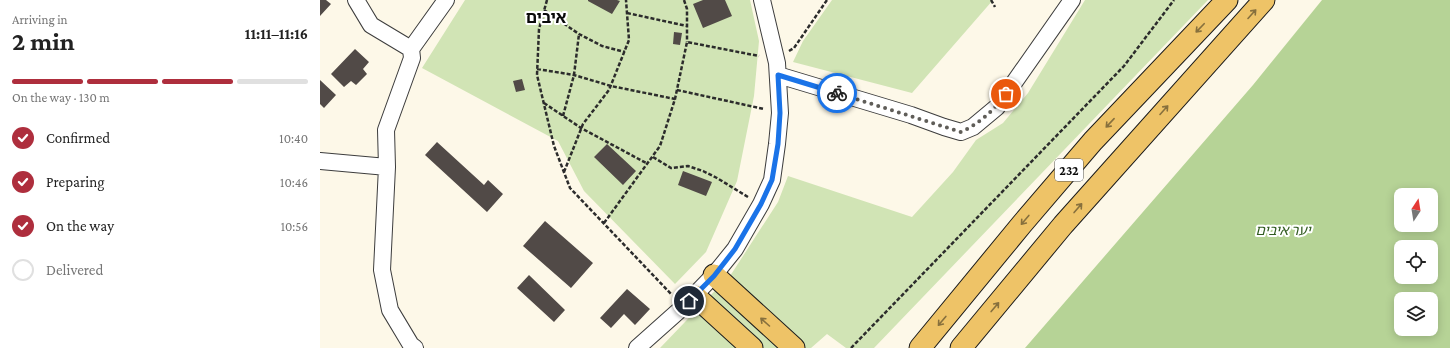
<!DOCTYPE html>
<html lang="en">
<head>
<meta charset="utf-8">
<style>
	:root { --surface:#fff; --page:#f2f2f2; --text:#222; --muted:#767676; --line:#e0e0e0; --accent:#ae2e3d }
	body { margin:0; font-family:"Crimson Pro","Noto Sans Hebrew",serif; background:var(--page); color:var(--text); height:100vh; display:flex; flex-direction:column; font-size:15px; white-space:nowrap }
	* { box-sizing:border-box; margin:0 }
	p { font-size:13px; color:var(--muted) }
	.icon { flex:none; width:22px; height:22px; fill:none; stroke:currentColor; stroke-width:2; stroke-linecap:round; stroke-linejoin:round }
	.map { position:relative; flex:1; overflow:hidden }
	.details { display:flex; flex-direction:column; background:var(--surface); width:320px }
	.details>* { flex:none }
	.needle { width:26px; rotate:12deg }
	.fabs { position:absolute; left:1074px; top:188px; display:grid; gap:8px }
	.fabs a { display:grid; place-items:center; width:44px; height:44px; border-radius:8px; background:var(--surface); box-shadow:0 2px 10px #0003; font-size:20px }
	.pin { position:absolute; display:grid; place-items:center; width:34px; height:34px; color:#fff; margin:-17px; border:2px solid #fff; border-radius:50%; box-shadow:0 1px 4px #0007 }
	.courier { position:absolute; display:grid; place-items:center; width:40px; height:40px; margin:-20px; border:3px solid #1a73e8; border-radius:50%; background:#fff; color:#222; box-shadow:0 1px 5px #0007 }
	.overview em { font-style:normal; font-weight:700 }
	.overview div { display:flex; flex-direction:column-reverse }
	.overview { display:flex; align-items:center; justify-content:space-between; height:68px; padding:0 12px }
	h1 { font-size:26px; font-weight:700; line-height:30px }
	.bar { display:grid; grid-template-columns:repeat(4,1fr); gap:6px 4px; align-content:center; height:48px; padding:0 12px }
	.bar i { height:5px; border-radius:3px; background:var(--line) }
	.bar .on { background:var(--accent) }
	.bar p { grid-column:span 4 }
	ol { padding:0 12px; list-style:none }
	li { display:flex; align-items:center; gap:12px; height:44px }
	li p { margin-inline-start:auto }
	li .icon { padding:4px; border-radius:50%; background:var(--accent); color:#fff; stroke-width:4 }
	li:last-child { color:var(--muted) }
	li i { width:22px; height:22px; border:2px solid var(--line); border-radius:50% }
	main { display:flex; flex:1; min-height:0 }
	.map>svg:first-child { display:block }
	.green { fill:#d1e4b5 }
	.forest { fill:#b6d396; fill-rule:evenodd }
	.building { fill:#514a47 }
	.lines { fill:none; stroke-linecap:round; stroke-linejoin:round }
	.minor-casing { stroke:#3d3d3d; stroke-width:18 }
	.major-casing { stroke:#1b1b1b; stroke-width:23 }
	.path { stroke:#2c2c2c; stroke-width:2.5; stroke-dasharray:4 2; stroke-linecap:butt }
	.minor { stroke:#fff; stroke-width:16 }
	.major { stroke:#eec367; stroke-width:21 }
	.oneway { stroke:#87703d }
	.done { stroke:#5f5d58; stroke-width:4; stroke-dasharray:0 7.2 }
	.route { stroke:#1a73e8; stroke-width:5 }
	.labels { text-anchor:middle; stroke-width:4; stroke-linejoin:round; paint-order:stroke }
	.shield { fill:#fff; stroke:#545454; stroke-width:1 }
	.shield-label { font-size:13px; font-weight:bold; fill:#0a0a0a }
	.park-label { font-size:14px; font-style:italic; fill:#315b20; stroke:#fff }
	.quarter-label { font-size:16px; font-weight:bold; fill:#0a0a0a; stroke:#fff }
</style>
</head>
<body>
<main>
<section class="details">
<div class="overview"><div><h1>2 min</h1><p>Arriving in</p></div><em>11:11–11:16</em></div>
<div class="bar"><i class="on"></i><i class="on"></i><i class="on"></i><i></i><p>On the way · 130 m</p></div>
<ol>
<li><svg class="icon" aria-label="check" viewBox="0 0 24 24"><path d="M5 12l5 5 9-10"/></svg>Confirmed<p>10:40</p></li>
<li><svg class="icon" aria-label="check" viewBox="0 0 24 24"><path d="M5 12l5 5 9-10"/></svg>Preparing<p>10:46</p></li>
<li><svg class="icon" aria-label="check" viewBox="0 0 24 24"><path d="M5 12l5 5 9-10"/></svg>On the way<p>10:56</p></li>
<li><i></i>Delivered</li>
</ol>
</section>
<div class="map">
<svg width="1130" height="348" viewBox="0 0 1130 348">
	<rect width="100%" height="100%" fill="#fdf8e8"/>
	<path class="green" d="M145,0H430L439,41L434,96L417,181L386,252L355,284L264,191L238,141L102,68Z
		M512,0H673L592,93L473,62L483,41Z
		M765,0H888L554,348H526L507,334L491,348H340L412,273L458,202L468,176L592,217L633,172L656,140L683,123L708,93Z"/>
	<path class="forest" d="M1002,0H1130V348H705L933,85ZM1081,195H1111V225H1081ZM1081,247H1111V277H1081ZM1081,299H1111V329H1081Z"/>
	<path class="building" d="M0,0H6L11,4L0,16Z
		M268,0H297L300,1L292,14L268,1Z
		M383,0H405L412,16L383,28L373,4Z
		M354,32L362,33L360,45L353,44Z
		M35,49L49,62L43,69L47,74L36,85L31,81L24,87L11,74Z
		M202,79L205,90L196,92L193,81Z
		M0,80L16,95L4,108L0,104Z
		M117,142L164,185L168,180L183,194L167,212L105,155Z
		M287,144L316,171L303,185L274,157Z
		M363,171L392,182L386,196L358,185Z
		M225,221L273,263L251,288L203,246Z
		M209,275L245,310L234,322L197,288Z
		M307,289L330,309L315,325L304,314L291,328L280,318Z"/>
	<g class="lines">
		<defs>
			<path id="minor" d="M36,0L51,25L91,49
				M458,75L591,115L624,127L641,132L653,127L677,107L752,0
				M0,161L67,167
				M95,348L91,345L70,310L62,270L67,167L66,130L92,58L91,49L126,0
				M317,348L363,307L394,275L415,249L441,204L452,180L457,144L460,113L457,63L442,0"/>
			<path id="major" d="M394,275L474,348
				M375,296L432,348
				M600,348L702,224L773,141L907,0
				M641,348L743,225L944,0"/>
		</defs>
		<use href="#minor" class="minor-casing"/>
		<use href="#major" class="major-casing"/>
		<path class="path" d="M227,0L219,29L217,75L234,146L250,188L352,295
			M364,0L367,9V42
			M671,0L675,7
			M224,10L259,34L282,46L305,52
			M307,13L367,26
			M469,51L474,48L507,0
			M217,69L254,75L291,86L355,99
			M357,90L444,109
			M224,103L261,128L328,164
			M243,116L254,75L259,34
			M333,157L351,168L368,166L383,171L397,178L428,197
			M244,172L263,124L289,90L309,40L306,0
			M284,223L340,146L355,99L367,42L439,56
			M531,348L804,66L854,0"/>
		<use href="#minor" class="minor"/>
		<use href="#major" class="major"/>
	</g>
	<defs><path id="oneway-shaft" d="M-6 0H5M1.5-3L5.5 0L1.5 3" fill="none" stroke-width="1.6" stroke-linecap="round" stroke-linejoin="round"/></defs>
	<g class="oneway">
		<use href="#oneway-shaft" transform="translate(932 14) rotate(-48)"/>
		<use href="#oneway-shaft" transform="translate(880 28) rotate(134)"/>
		<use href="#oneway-shaft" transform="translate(844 110) rotate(-48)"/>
		<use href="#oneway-shaft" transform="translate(790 123) rotate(133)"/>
		<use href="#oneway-shaft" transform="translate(758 208) rotate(-49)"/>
		<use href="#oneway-shaft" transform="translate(705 220) rotate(130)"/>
		<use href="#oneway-shaft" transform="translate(675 307) rotate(-50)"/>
		<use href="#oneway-shaft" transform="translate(622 321) rotate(130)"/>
		<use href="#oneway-shaft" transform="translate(445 322) rotate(-138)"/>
	</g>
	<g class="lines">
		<path class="done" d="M517,93L641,132C659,124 674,110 686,94"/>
		<path class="route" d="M369,301L394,276L415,249L441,204L452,180L458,144L460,113L458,75L517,93"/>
	</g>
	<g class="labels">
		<rect class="shield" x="735" y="159" width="28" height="22" rx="3"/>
		<g class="shield-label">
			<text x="749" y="175">232</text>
		</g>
		<g class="park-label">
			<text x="963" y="235">יער איבים</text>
		</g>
		<g class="quarter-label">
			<text x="226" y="23">איבים</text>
		</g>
	</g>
</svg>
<div class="fabs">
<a><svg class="needle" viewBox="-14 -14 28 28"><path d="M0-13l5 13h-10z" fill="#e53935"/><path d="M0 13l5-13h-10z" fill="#767676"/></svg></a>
<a><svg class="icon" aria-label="locate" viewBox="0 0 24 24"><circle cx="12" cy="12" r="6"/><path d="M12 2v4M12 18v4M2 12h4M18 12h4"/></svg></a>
<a><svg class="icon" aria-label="layers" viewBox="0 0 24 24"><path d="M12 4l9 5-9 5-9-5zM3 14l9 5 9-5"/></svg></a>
</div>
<div class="pin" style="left:686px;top:94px;background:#ea580c"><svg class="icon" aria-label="bag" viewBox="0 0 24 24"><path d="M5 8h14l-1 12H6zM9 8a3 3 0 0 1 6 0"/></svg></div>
<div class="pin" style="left:369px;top:301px;background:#1f2937"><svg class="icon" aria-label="home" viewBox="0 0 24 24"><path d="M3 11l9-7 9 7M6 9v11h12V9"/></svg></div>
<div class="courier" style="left:517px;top:93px"><svg class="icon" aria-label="bike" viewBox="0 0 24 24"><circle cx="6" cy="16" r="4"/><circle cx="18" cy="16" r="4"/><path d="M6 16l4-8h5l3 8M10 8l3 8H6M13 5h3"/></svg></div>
</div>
</main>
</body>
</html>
